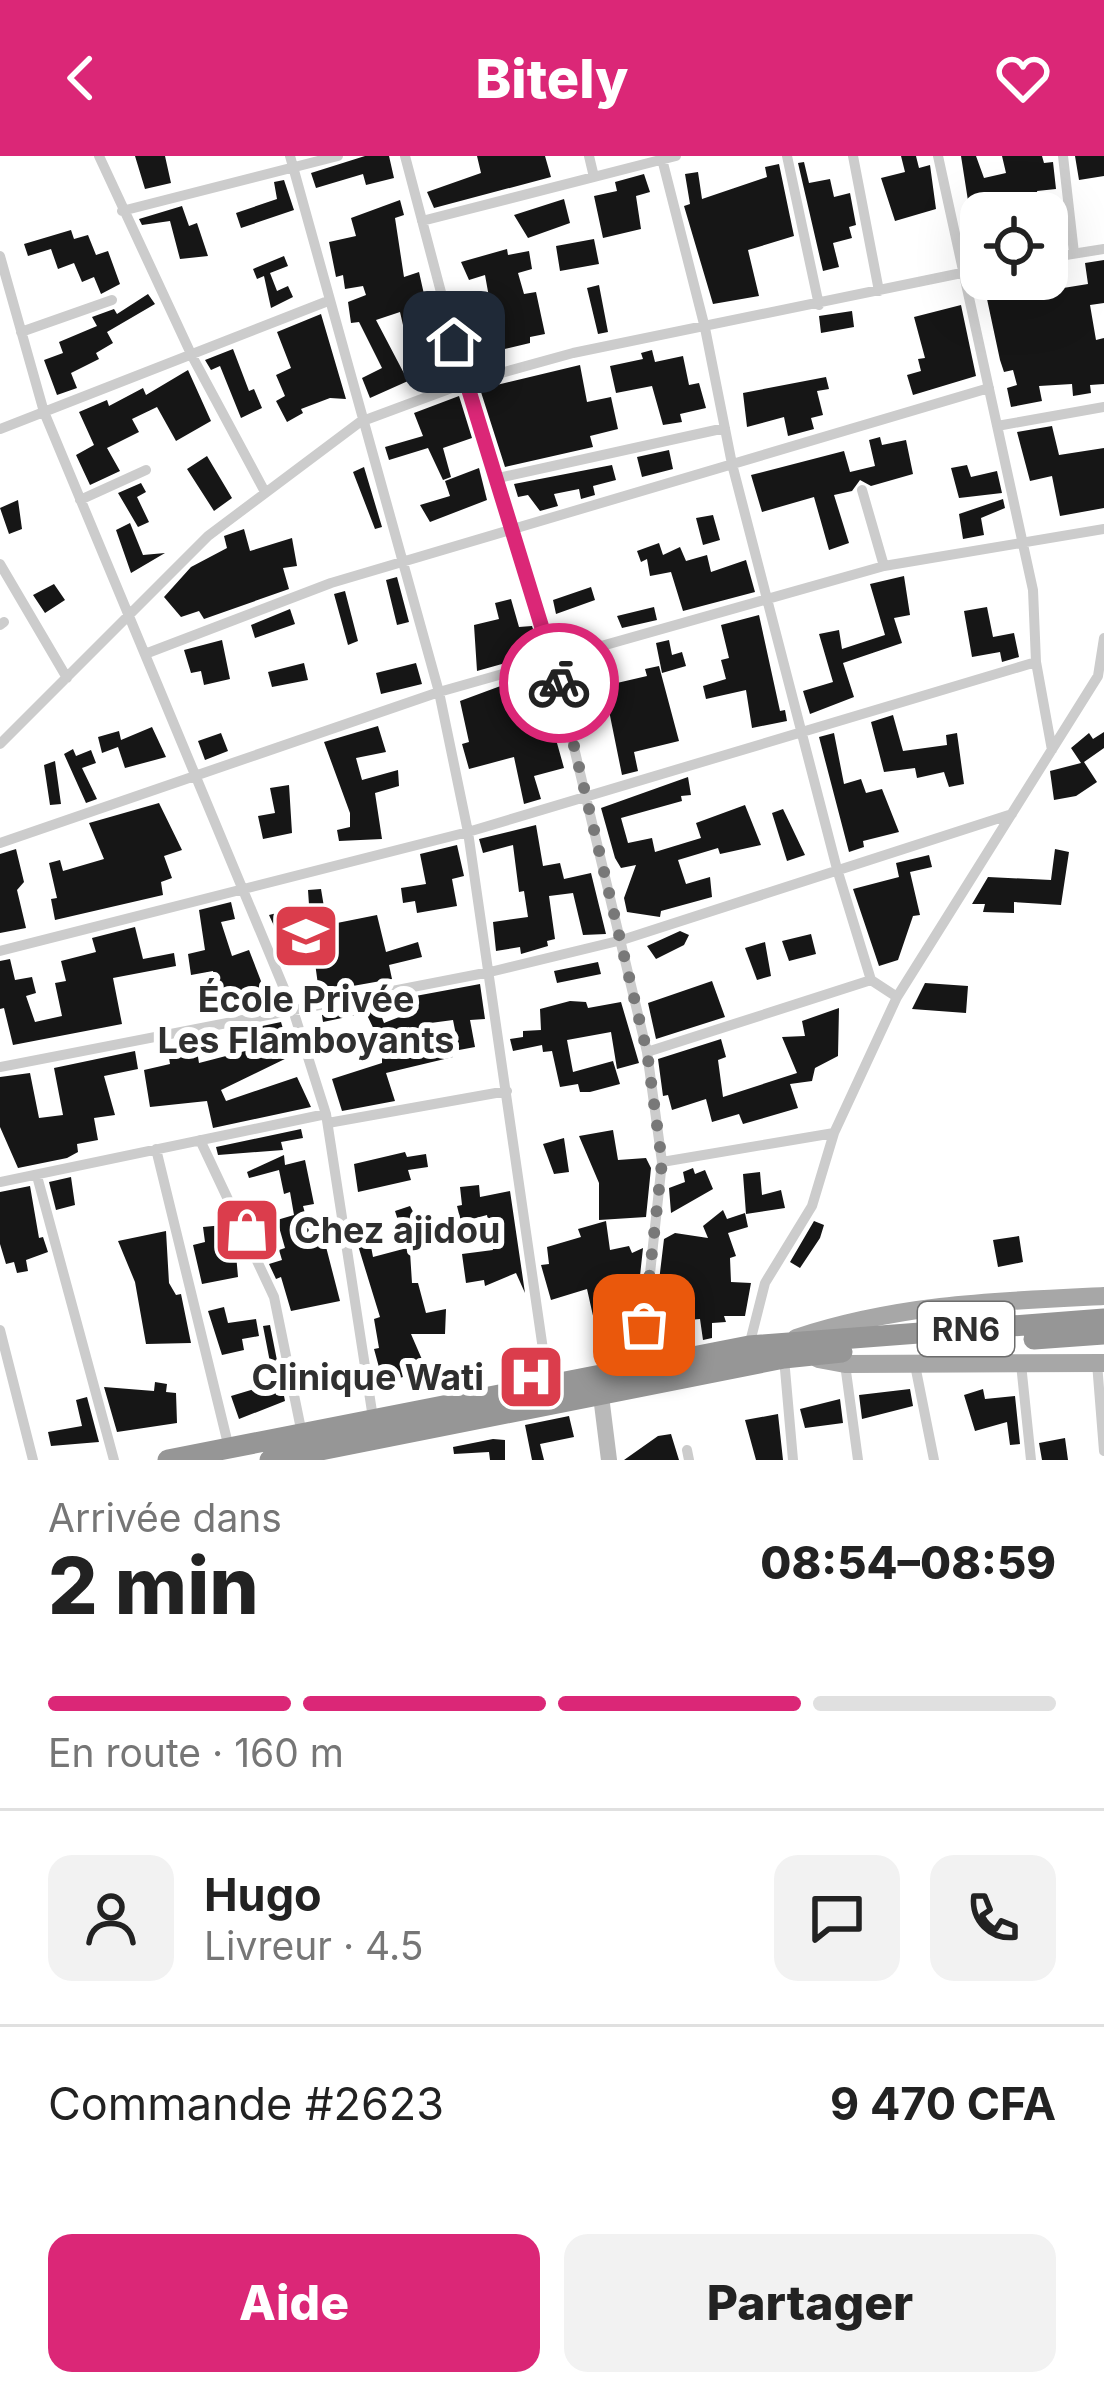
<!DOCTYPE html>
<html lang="fr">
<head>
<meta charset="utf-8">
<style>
	:root { --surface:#fff; --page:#f2f2f2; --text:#222; --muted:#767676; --line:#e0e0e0; --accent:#db2777 }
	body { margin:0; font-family:Inter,sans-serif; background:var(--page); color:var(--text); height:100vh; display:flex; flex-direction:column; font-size:45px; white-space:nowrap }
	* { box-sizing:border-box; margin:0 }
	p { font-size:39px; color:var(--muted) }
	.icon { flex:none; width:66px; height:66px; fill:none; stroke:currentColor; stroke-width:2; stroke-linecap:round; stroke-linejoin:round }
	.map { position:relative; height:1304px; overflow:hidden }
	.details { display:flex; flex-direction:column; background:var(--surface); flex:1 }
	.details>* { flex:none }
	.fabs { position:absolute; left:960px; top:36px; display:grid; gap:24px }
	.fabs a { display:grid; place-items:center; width:108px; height:108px; border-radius:24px; background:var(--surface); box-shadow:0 12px 48px #0002; font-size:60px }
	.pin { position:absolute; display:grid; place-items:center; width:102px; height:102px; color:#fff; margin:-51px; border-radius:24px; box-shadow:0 6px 18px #0006 }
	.courier { position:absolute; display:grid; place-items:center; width:120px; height:120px; margin:-60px; border:9px solid #db2777; border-radius:50%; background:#fff; color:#222; box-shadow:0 3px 15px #0007 }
	.head em { font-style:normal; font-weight:800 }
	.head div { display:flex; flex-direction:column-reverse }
	.head { display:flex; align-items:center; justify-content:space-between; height:204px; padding:0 48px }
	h1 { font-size:78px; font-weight:800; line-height:90px }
	.bar { display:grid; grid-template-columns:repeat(4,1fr); gap:18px 12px; align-content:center; height:144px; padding:0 48px }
	.bar i { height:15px; border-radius:9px; background:var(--line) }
	.bar .on { background:var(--accent) }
	.bar p { grid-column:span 4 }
	.line { display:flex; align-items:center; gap:30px; padding:0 48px; border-top:3px solid var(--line) }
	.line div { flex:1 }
	.round { display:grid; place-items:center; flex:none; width:126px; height:126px; border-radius:24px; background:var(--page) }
	.primary-button { display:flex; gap:24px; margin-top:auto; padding:24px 48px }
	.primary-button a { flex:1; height:138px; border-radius:24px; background:var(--accent); color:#fff; font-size:48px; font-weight:800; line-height:138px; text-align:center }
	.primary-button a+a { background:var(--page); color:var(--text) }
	header { display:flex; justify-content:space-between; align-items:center; height:156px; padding:0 48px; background:var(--accent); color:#fff; font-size:54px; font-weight:800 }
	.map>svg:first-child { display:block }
	.building { fill:#161616 }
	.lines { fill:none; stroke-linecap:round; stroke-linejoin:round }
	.street { stroke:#ccc; stroke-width:10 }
	.secondary { stroke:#b9b9b9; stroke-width:16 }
	.primary { stroke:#a7a7a7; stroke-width:18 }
	.highway { stroke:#969696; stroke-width:21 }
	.done { stroke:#787878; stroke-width:12; stroke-dasharray:0 21.6 }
	.route { stroke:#db2777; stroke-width:15 }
	.labels { text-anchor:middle; stroke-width:12; stroke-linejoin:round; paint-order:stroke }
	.shield { fill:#fff; stroke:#6d6d6d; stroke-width:3 }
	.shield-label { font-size:33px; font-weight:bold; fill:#2f2f2f }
	.poi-label { font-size:36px; font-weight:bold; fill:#2f2f2f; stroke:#fff }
</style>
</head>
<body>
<header><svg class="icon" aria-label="back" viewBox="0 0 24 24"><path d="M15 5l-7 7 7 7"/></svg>Bitely<svg class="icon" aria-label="heart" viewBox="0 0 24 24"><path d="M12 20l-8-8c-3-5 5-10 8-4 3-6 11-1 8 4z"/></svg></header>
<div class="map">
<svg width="1104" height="1304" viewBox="0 0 1104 1304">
	<rect width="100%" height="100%" fill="#fff"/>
	<path class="building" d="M135,0H165L171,27L145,33Z
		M365,0H389L394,22L366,29L363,18L316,32L311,17Z
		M477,0H545L551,21L434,52L427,36L481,17Z
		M901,0H916L919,12L930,9L936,53L895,65L881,22L905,16Z
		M961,0H976L984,22L1006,17L1002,0H1042L1044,7L1053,6L1056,33L1037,35L1041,57H1011L1008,43L978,50L981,95L976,96Z
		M1075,0H1104V20L1079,24Z
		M804,6L809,27L830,23L834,41L850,37L856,69L849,71L852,82L833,87L839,111L823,115L798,7Z
		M779,8L794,80L748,94L759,140L713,148L684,50L690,48L685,18L698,16L702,43L767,21L765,11Z
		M644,18L650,36L636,40L641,73L603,82L594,40L617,35L615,26Z
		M284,24L294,54L241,72L236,57L277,43L274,26Z
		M564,43L570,67L528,82L514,59Z
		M400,44L404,59L395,62L404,121L419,116L437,196L442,194L448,206L415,221L400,156L376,164L408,225L370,242L362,222L382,212L359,166L351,167L348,146L366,139L363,130L345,133L343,119L336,121L329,86L356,80L351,62Z
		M182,50L189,70L197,67L208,100L180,103L170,65L142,69L139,63Z
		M71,74L74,83L88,79L96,99L108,95L120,128L101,138L94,121L82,126L74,107L58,113L51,93L28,100L24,88Z
		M594,83L599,108L560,115L556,90Z
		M507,93L508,99L529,95L532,113L518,117L524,138L536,136L545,178L530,181V187L475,200L465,138L494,169L485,119L469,124L461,106Z
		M284,100L288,110L270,117L277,135L288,130L293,141L271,152L264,120L257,123L253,113Z
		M1104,104V147L1090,149L1096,184L1104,182V228L1090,229L1091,237L1073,240L1072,228L1039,230L1042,245L1011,251L1007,232L1017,229L1013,214L1004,216L1000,204L984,129L1017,123H1043L1044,130L1056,128L1057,133L1088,128L1085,107Z
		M599,129L608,176L598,178L587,132Z
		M148,138L155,148L107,176L113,187L96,197L99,203L71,217L77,232L57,239L44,204L63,197L59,186L97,170L92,161L114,153L117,158Z
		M961,149L976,220L913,239L907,219L921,215L918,203L925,202L914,161Z
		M852,155L854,171L821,177L819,160Z
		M321,158L346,243L330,242L301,253L303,257L287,266L276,245L285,240L276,219L291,212L277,176Z
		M233,193L249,235L254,233L262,252L241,262L220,210L211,214L205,204Z
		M652,194L655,206L683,200L689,229L699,227L706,252L680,258L682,266L663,269L652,230L616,237L610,210L643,203L641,197Z
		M580,209L587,246L611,241L618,273L590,280L593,291L505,311L480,233Z
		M188,214L211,265L176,285L157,251L132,263L139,276L107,292L120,315L90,329L76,299L94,289L79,256L107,244L109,250L143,232L146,239Z
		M826,221L829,233L817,235L823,259L811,262L814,273L788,280L784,261L747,271L743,237Z
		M459,240L472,282L443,292L451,321L443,324L428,292L389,304L385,291L423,280L414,257Z
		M1052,270L1059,299L1104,292V352L1060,360L1052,320L1030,325L1017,276Z
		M880,281L882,289L906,284L913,318L871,330L860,324L852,335L834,339L849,387L829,394L814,341L762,356L751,319L844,295L850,316L875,310L869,284Z
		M669,294L673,313L642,321L637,301Z
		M207,300L232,342L214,355L187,313Z
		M612,309L616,324L593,330L595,339L581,343L579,333L554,338L558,350L540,355L528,339L518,341L514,328Z
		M967,309L971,321L997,315L1002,337L959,342L951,312Z
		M364,311L382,371L375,373L353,316Z
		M479,312L487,344L430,366L420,349L450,340L445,325Z
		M141,327L146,336L137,341L149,366L138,371L118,337Z
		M1003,343L1005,352L981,362L984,379L963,383L959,358Z
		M18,344L22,373L9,378L0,352Z
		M713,359L720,384L703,389L696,362Z
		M130,367L143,399L165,397L131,417L116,374Z
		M244,373L250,395L292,382L297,410L283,412L289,433L204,463L199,455L181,461L164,441L191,411L227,392L224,380Z
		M659,387L663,399L680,391L686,405L707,399L711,416L746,404L755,436L683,455L671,416L650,420L647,403L641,406L637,395Z
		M904,420L910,459L894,462L902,487L843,507L854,541L810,558L803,535L833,526L819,478L839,474L842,493L885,479L870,428Z
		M397,421L409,466L397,469L386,424Z
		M54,428L65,444L45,457L33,439Z
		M591,431L595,444L556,458L553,444Z
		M345,435L358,485L348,489L334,438Z
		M511,443L519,471L532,470L541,497L477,515L474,469L499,463L495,447Z
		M654,451L657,464L622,472L617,460Z
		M987,451L993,481L1014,477L1019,501L1002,506L1000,496L972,501L964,455Z
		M290,453L295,468L255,482L251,469Z
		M759,459L780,555L785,554L787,565L752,572L746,534L706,543L703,530L726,523L721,504L729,502L721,469Z
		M222,484L230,523L204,529L201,515L191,517L184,494Z
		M669,484L672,499L682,496L686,510L662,517L656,487Z
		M304,507L308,524L272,531L268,516Z
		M416,507L422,528L381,538L376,517Z
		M659,510L679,585L634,596L638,615L622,619L604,530L647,520L645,513Z
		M514,525L518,536L541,530L564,612L534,620L541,643L524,648L514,601L469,613L462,588L469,586L460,545Z
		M893,559L903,595L947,589L946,579L957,577L964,628L949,631L944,616L917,622L915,612L884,616L871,566Z
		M378,570L386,596L356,602L362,624L398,614L399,630L375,637L382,683L339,685L337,674L350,671V657L324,586Z
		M152,571L166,601L125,612L118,591L102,597L98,581L119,575L121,584Z
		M1104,576V592L1084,606L1097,626L1076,640L1054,644L1050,615L1081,607L1071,592L1089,577L1093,583Z
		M221,577L228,595L205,604L198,585Z
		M834,577L844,628L861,623L866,637L882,633L899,676L863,685L864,691L849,696L819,581Z
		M73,593L76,600L91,594L96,607L82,612L97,643L86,647L64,598Z
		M55,605L61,648L50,649L44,609Z
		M688,621L691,639L681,640L682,645L621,662L628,687L652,682L655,696L701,682L696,667L745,649L761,689L720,698L718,692L678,704L686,728L710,721L712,741L661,755L660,761L627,756L624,742L636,709L621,712L615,702L601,652Z
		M289,629L292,677L263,683L258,660L275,657L270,632Z
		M159,647L182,694L164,700L172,722L161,726L163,739L55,764L51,743L57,742L49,707L60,704L63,715L104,703L89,667Z
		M783,653L805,699L787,705L772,657Z
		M536,669L543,710L560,707L564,723L591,717L606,778L583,779L573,737L549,740L555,783L547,785L548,790L521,798L520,791L496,795L493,766L528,761L524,735L519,736L513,689L483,697L479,683Z
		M457,689L464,720L452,723L457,750L417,757L415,745L403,747L401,732L426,728L420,698Z
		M16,693L24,726L17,734L26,772L0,777V698Z
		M1055,693L1069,696L1061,749L1014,746V757L983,756L985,748H972L988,721L1051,724Z
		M929,699L932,711L910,716L920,759L913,760L898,804L879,810L853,733L899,721L896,707Z
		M321,733L327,769L377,759L386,796L418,786L422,801L389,809L392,823L319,836L312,785L285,794L269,759L309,749L308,734Z
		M231,746L235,763L221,766L232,800L249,794L266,838L248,847L219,849L213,815L191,819L188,798L205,794L199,754Z
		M135,771L143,803L174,797L176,810L113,822L122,868L13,889L4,852L0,853V805L10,803L15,824L32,821L36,837L26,840L35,866L62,860L55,827L66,825L61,805L96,796L92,782Z
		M680,775L689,779L684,789L656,803L647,790Z
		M811,778L816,798L789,805L782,785Z
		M765,786L771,820L757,824L745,792Z
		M598,806L601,818L557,827L554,815Z
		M712,825L725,861L656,883L648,847Z
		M925,827L968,830L966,857L912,853Z
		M480,828L485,863L470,864L475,891L459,894L453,864L423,868L428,894L451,890L453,901L386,917L395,945L342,955L332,923L382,907V890L366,857L323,866L322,859L377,848L384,867L417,854L410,841Z
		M570,845L586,846L588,852L621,846L639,907L617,913L611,876L567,884L573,916L613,905L620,928L590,936H580L578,928L560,931L552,895L543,896L542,889L513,895L510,883L523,881V875L541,874L540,853Z
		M839,852L838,900L815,912L812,925L790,928L798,952L743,968L739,958L712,966L706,943L672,954L668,939L663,940L658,903L721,883L726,901L718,904L723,941L797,917L782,881L805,880L802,865Z
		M281,866L291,900L221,934L226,945L297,921L311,951L213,972L207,945L150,951L144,914L170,908L167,889L195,883L199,907L253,893L248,873Z
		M135,895L138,913L104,920L115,959L94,962L98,984L77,988L78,996L67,1002L18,1012L0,971V921L30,917L39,962L63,959L54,912Z
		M301,973L303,982L281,986L283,994L218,999L216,991Z
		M613,974L618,1004L646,1002L651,1012L646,1061L599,1064V1027L579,980Z
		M564,982L569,1016L554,1018L543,988Z
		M405,996L407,1001L426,998L428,1011L408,1014L411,1024L358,1036L354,1008Z
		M284,999L285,1009L305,1004L314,1048L303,1050L313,1086L324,1083L340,1145L291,1155L281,1121L276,1123L269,1108L282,1104L279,1094L285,1092L277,1064L294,1059L290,1036L284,1038L279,1014L249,1022L247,1016Z
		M693,1012L695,1018L705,1014L713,1033L671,1057L669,1032L685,1026L683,1016Z
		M760,1016L762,1039L781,1034L785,1052L746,1058L743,1018Z
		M71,1021L75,1049L56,1054L49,1026Z
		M479,1029L480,1041L510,1035L525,1137L516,1117L485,1130L484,1124L466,1127L462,1098L493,1094L487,1059L461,1066L457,1050L462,1049L460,1031Z
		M30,1030L39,1082L43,1081L48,1096L26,1104L28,1115L17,1117L14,1106L6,1108L0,1088V1036Z
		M410,1050L431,1089L410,1096L412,1127H418L426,1157L446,1153L445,1178H411L427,1215L383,1226L374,1193L379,1192L374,1163L380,1161L356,1083L369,1080L373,1101L407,1092L395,1055Z
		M723,1054L727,1063L745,1057L748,1071L728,1077L736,1100L730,1102L731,1126L751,1127L745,1160H724L726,1166L712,1167V1182L703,1184L700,1163L654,1167L664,1083L675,1077L708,1082L703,1070Z
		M606,1065L610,1094L629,1090L632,1097L643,1092L633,1185L600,1191L587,1133L551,1144L541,1109L549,1108L547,1091L581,1081L578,1073Z
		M814,1065L824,1069L820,1082L800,1112L790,1106Z
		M224,1069L226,1086H235L238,1121L202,1128L193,1089L205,1086L203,1071Z
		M166,1075L169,1127L176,1139L181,1138L191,1187L146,1188L135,1126L118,1085Z
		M1019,1080L1023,1106L998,1111L993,1084Z
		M224,1151L228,1167L256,1163L259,1180L242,1183L244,1194L222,1199L208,1155Z
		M270,1169L285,1245L239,1263L231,1240L274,1227L263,1170Z
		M155,1226L167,1228L166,1236L176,1237L177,1267L117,1276L104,1231L154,1235Z
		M910,1233L913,1250L862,1263L859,1239Z
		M983,1233L985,1243L1015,1240L1020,1288L1010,1289L1007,1266L975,1275L964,1239Z
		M87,1241L99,1286L51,1290L48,1276L82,1270L76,1244Z
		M840,1243L843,1267L805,1272L800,1253Z
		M778,1258L783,1304H756L745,1264Z
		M569,1260L574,1281L540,1288L544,1304H532L525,1269Z
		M671,1278L679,1304H624L658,1280Z
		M1065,1282L1068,1304H1042L1039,1287Z
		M493,1283L505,1284V1304H490L489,1296L454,1298L453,1291Z"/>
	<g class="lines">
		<path class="street" d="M99,0L192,200L265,336
			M290,0L439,536L468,676L548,1228
			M405,0L465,227L553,504L647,896L662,1006L640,1210
			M589,0L594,21
			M787,0L819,149
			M853,0L879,135
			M938,0L1033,434L1036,506L1052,594
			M1063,0L1074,97
			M662,3L705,172L732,308L837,713L871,824L897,841
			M122,55L338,0
			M422,65L676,0
			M0,100L44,256L293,854L326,958L373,1262
			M1047,102L1104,93
			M21,176L112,144
			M997,270L1104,251
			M0,273L328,145
			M494,323L725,272
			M862,334L884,410
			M80,344L146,314
			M0,408L67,522
			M0,469L4,466
			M145,498L331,427L989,232
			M0,588L208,380L360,266L465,227L573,197L981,113
			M0,687L439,536L884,410L1104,373
			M0,795L468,676L1036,506
			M647,896L871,824
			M0,911L490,816L622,784L1012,658
			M328,967L507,935
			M200,984L274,1141L302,1278
			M156,993L229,1292
			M662,1006L834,977
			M37,1020L114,1304
			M0,1026L326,958
			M0,1174L33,1304
			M749,1190L765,1127L812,1050L834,977L897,841L1098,520L1104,482
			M784,1202L793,1304
			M1097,1207L1104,1295
			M845,1208L858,1304
			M1021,1208L1031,1304
			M915,1209L934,1304
			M687,1294L689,1304"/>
		<path class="secondary" d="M600,1232L609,1304"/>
		<path class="primary" d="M796,1182C898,1148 997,1145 1104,1140
			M818,1203L845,1208L1104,1207"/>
		<path class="highway" d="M1034,1183L1104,1178
			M168,1304L749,1190L1104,1163
			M270,1304L784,1202L842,1196"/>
	</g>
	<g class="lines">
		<path class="done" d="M559,527L647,896L662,1006L644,1169"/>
		<path class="route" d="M454,186L559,527"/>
	</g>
	<defs>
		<symbol id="school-square" viewBox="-11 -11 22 22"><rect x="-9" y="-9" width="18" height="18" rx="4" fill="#db3d4c" stroke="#fff"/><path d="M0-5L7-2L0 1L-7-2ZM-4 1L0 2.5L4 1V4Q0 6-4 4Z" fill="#fff"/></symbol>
		<symbol id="shop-square" viewBox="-11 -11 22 22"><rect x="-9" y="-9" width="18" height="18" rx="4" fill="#db3d4c" stroke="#fff"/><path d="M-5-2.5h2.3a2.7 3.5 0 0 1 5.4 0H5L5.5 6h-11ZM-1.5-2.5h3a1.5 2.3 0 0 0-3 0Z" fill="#fff"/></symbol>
		<symbol id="hospital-square" viewBox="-11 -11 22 22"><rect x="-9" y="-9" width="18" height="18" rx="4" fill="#db3d4c" stroke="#fff"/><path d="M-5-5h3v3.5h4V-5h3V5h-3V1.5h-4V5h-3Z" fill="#fff"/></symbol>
	</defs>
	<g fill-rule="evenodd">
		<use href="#school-square" x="268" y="742" width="76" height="76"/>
		<use href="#shop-square" x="209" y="1036" width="76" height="76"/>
		<use href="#hospital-square" x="493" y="1183" width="76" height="76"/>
	</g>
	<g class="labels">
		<rect class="shield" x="918" y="1146" width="96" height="54" rx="9"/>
		<g class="shield-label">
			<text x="966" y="1185">RN6</text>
		</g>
		<g class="poi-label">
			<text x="306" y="856">École Privée<tspan x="306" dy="41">Les Flamboyants</tspan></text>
			<text x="294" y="1087" text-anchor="start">Chez ajidou</text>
			<text x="484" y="1234" text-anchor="end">Clinique Wati</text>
		</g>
	</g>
</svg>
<div class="fabs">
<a><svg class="icon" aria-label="locate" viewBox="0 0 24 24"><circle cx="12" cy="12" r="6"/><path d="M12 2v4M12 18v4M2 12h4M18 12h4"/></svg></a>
</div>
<div class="pin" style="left:644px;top:1169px;background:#ea580c"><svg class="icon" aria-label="bag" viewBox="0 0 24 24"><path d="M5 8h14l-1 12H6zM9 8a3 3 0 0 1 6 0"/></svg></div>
<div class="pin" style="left:454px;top:186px;background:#1f2937"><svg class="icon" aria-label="home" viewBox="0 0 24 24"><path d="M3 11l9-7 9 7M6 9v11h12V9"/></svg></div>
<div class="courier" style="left:559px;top:527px"><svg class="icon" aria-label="bike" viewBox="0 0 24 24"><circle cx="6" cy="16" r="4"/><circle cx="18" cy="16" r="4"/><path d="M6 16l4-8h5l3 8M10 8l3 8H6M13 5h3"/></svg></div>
</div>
<section class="details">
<div class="head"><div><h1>2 min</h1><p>Arrivée dans</p></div><em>08:54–08:59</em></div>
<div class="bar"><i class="on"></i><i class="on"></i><i class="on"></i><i></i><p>En route · 160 m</p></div>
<div class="line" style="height:216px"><a class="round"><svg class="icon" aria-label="person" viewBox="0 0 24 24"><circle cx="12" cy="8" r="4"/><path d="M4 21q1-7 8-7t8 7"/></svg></a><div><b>Hugo</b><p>Livreur · 4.5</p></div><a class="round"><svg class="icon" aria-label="chat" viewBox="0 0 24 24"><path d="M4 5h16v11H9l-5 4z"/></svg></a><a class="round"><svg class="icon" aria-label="phone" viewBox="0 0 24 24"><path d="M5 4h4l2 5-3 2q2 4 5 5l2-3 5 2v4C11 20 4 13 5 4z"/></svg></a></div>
<div class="line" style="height:156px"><div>Commande #2623</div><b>9 470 CFA</b></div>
<div class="primary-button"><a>Aide</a><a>Partager</a></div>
</section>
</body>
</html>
